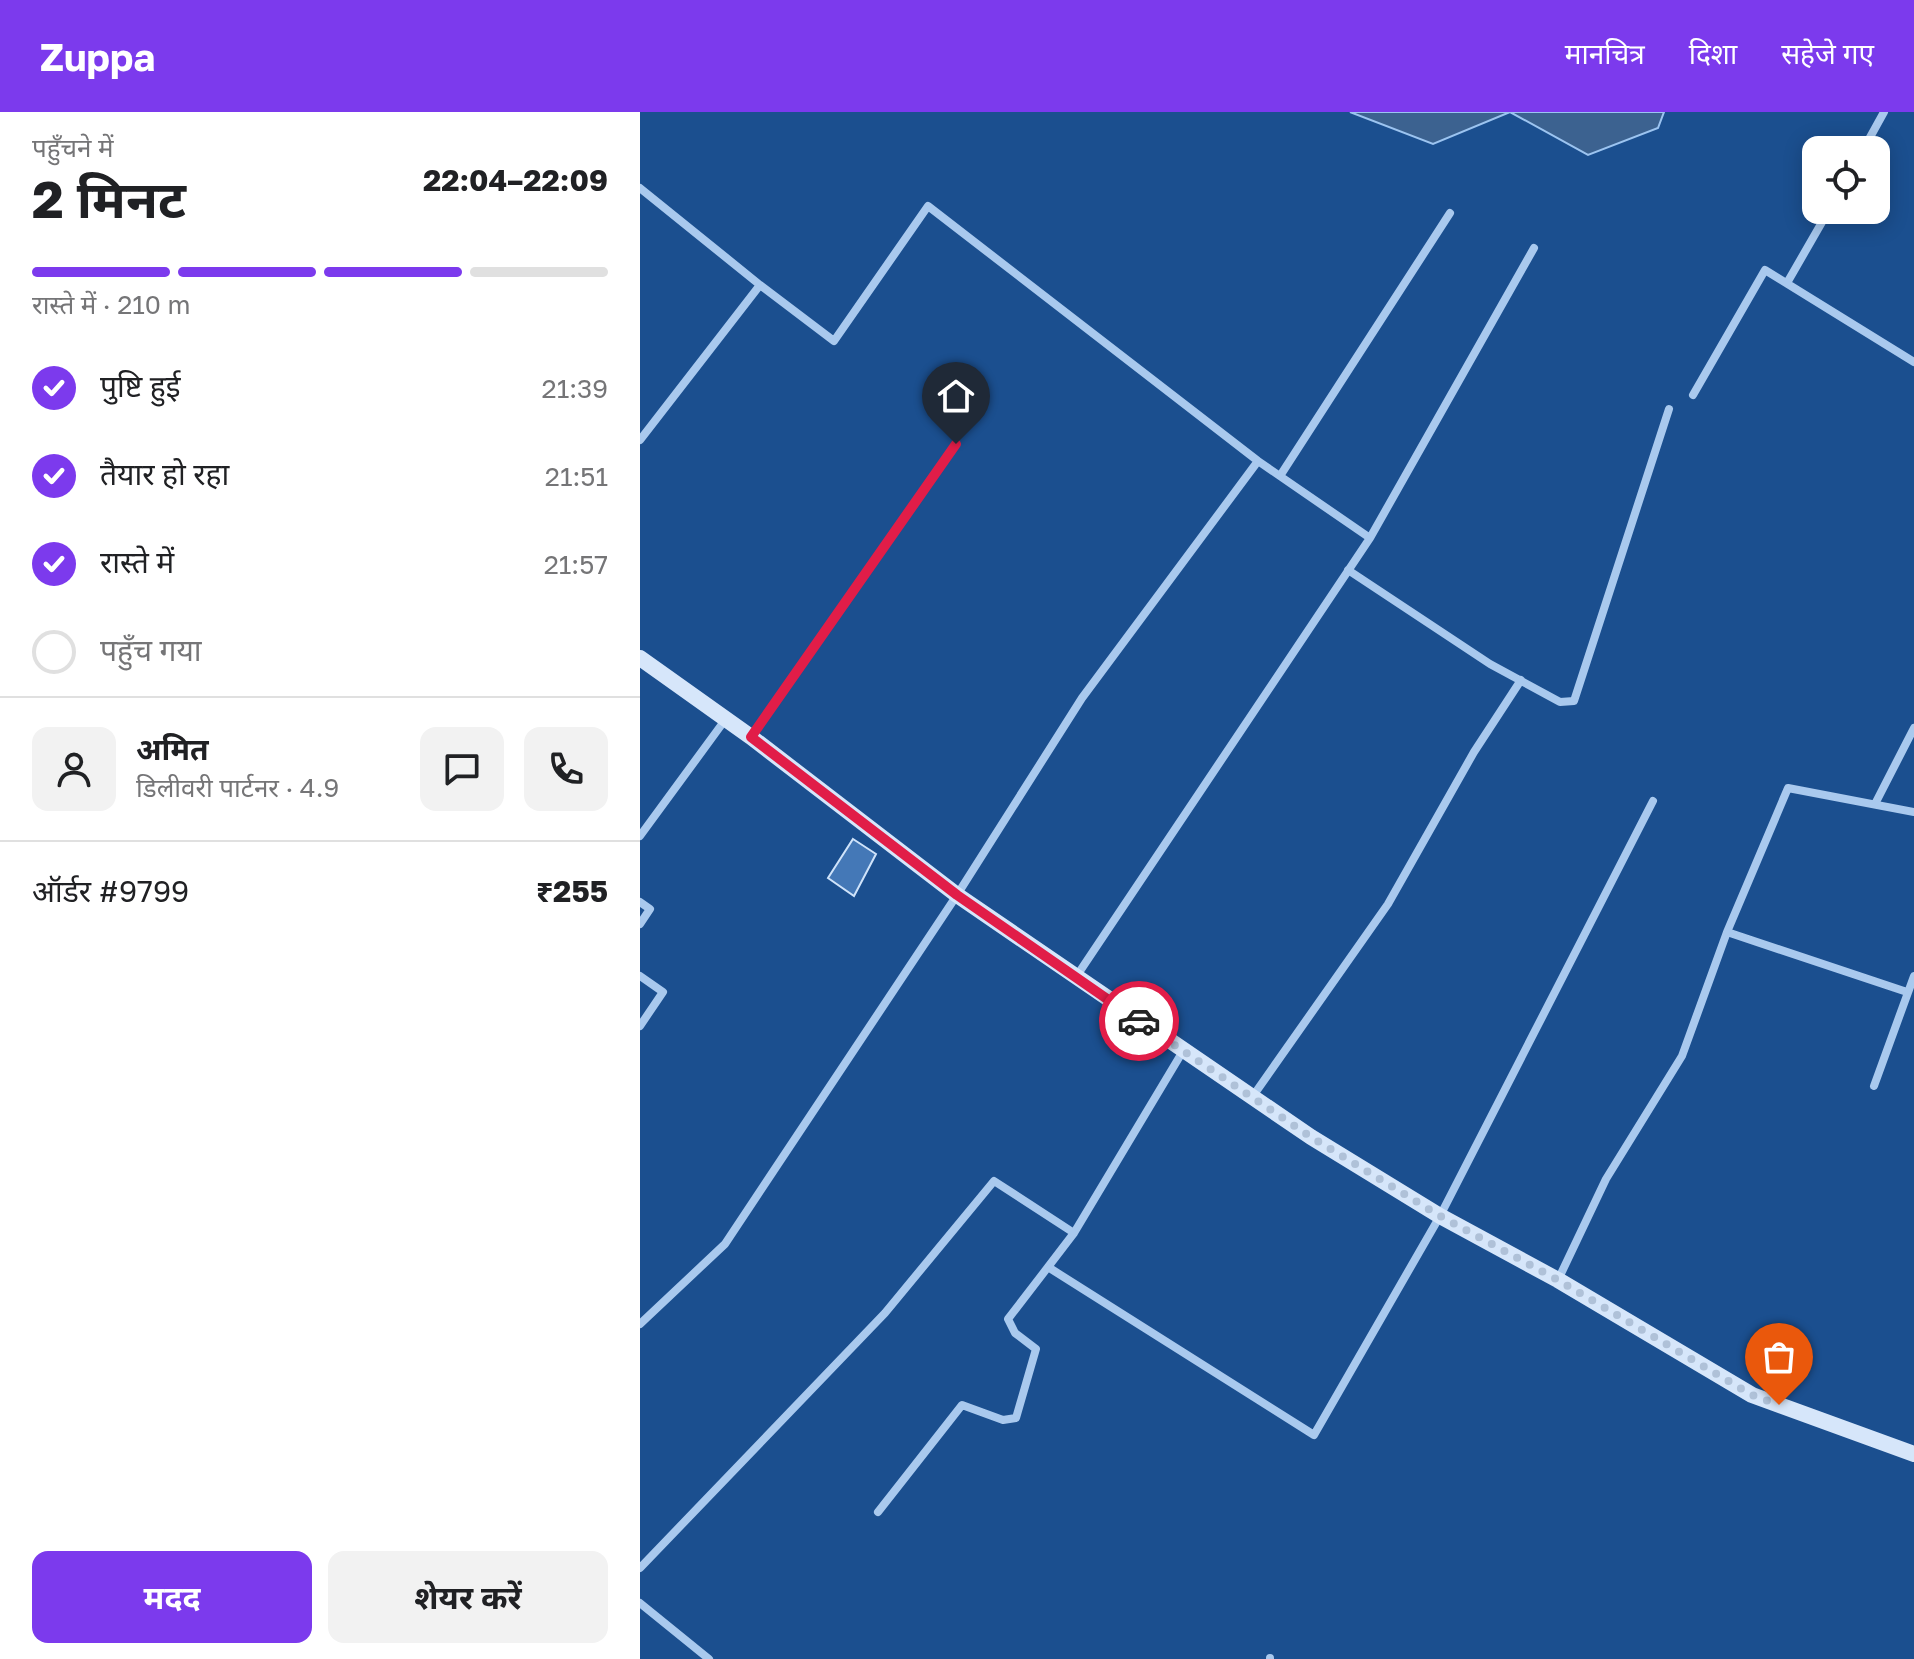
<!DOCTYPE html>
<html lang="hi">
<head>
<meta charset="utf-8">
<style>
	:root { --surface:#fff; --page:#f2f2f2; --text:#202124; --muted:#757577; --line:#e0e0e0; --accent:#7c3aed }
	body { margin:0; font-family:"Golos Text","Noto Sans Devanagari",sans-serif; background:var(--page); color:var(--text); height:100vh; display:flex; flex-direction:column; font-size:30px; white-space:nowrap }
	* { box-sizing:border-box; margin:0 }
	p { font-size:26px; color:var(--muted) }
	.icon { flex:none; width:44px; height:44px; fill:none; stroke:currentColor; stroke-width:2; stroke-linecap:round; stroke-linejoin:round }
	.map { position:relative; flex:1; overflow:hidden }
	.details { display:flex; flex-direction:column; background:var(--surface); width:640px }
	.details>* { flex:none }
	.buttons { position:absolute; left:1162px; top:24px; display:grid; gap:16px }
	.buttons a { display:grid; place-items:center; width:88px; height:88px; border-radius:16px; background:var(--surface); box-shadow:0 4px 20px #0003; font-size:40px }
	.pin { position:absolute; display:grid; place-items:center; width:68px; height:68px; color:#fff; margin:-82px -34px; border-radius:50% 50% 50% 0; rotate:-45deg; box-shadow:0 0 8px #0007 }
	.pin .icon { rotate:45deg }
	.courier { position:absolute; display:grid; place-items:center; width:80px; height:80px; margin:-40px; border:6px solid #e11d48; border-radius:50%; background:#fff; color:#222; box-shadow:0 2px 10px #0007 }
	.head em { font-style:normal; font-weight:700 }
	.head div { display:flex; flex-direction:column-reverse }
	.head { display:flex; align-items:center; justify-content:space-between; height:136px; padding:0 32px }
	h1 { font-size:52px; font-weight:700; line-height:60px }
	.bar { display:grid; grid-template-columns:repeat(4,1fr); gap:12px 8px; align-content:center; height:96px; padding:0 32px }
	.bar i { height:10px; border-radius:6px; background:var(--line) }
	.bar .active { background:var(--accent) }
	.bar p { grid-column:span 4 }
	.line { display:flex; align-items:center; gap:20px; padding:0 32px; border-top:2px solid var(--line) }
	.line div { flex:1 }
	.round { display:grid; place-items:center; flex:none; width:84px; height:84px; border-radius:16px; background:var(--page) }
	ol { padding:0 32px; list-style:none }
	li { display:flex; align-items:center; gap:24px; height:88px }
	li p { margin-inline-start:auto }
	li .icon { padding:8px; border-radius:50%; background:var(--accent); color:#fff; stroke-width:4 }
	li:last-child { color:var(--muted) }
	li i { width:44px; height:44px; border:4px solid var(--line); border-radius:50% }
	.cta { display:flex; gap:16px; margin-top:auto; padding:16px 32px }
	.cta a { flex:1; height:92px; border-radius:16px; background:var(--accent); color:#fff; font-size:32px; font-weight:700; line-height:92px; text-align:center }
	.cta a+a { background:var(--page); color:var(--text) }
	header { display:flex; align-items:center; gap:48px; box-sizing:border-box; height:112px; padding:0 40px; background:var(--accent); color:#fff }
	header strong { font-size:38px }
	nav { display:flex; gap:44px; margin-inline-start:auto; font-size:28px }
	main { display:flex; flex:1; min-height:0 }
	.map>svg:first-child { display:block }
	.water { fill:#3c6290; stroke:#9cc4f0; stroke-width:2 }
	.building { fill:#4478b7; stroke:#cfe3fa; stroke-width:2 }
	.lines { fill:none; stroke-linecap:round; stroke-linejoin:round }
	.street { stroke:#a9c9ee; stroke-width:8 }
	.secondary { stroke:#d6e6fa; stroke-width:16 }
	.done { stroke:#afc1d8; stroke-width:8; stroke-dasharray:0 14.4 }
	.route { stroke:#e11d48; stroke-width:10 }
</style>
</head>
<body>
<header>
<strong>Zuppa</strong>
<nav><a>मानचित्र</a><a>दिशा</a><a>सहेजे गए</a></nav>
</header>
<main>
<section class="details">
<div class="head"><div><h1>2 मिनट</h1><p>पहुँचने में</p></div><em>22:04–22:09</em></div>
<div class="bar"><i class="active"></i><i class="active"></i><i class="active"></i><i></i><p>रास्ते में · 210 m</p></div>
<ol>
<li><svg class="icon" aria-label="check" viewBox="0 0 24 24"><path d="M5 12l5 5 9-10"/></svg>पुष्टि हुई<p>21:39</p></li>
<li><svg class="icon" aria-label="check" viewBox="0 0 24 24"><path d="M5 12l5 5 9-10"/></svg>तैयार हो रहा<p>21:51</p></li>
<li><svg class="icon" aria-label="check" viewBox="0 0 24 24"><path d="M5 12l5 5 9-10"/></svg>रास्ते में<p>21:57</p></li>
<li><i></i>पहुँच गया</li>
</ol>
<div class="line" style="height:144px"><a class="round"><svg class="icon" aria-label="person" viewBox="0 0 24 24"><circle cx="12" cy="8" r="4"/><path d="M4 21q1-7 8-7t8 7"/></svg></a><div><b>अमित</b><p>डिलीवरी पार्टनर · 4.9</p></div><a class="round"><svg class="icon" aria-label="chat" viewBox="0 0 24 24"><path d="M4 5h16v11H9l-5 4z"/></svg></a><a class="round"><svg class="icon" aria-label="phone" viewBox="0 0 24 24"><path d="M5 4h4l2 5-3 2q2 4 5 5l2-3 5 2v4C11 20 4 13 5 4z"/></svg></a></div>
<div class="line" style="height:104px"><div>ऑर्डर #9799</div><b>₹255</b></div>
<div class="cta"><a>मदद</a><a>शेयर करें</a></div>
</section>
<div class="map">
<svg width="1274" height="1547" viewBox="0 0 1274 1547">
	<rect width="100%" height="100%" fill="#1b4f8f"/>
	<path class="water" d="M710,0H1024L1018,16L948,43L870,0L793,32Z"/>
	<path class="building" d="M213,727L236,742L214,784L188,766Z"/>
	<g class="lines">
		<path class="street" d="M1223,38L1244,0
			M0,76L120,173L0,328
			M1147,171L1189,98
			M120,173L194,229L288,94L618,349L730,426L436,865
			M1053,283L1125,158L1274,250
			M640,364L810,101
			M730,426L894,136
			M708,458L850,552L920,590L934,589L1029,297
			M111,625L316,332
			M1235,692L1274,616
			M0,724L85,608
			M0,790L10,797L0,812
			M1087,820L1267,880
			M0,864L23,880L0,914
			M1234,974L1274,864
			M613,984L748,792L834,640L881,568
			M434,1121L543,939
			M918,1168L966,1067L1042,944L1087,820L1148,676L1274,700
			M0,1212L85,1132L317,783L442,586L618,349
			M238,1400L322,1293L363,1308L376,1306L396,1237L375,1221L368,1207L408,1155
			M0,1456L245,1201L354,1069L434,1121L408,1155L674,1323L800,1104L1013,689
			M0,1491L69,1547
			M630,1547V1546"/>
		<path class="secondary" d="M0,546L111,625L317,783L671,1025L800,1104L918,1168L1112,1283L1274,1342"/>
	</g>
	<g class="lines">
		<path class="done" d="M499,909L671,1025L800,1104L918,1168L1112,1283L1139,1293"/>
		<path class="route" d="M316,332L111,625L317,783L499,909"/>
	</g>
</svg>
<div class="buttons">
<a><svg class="icon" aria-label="locate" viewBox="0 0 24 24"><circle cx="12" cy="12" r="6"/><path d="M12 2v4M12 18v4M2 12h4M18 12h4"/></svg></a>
</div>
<div class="pin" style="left:1139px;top:1293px;background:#ea580c"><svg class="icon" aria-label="bag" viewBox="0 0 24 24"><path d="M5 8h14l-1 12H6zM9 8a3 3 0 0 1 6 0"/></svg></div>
<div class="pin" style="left:316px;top:332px;background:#1f2937"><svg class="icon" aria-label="home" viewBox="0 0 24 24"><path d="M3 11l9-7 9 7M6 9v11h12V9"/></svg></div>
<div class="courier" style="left:499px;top:909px"><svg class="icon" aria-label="car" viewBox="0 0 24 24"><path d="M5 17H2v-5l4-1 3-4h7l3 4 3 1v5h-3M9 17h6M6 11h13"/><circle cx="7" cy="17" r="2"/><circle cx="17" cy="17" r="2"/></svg></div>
</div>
</main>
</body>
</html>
